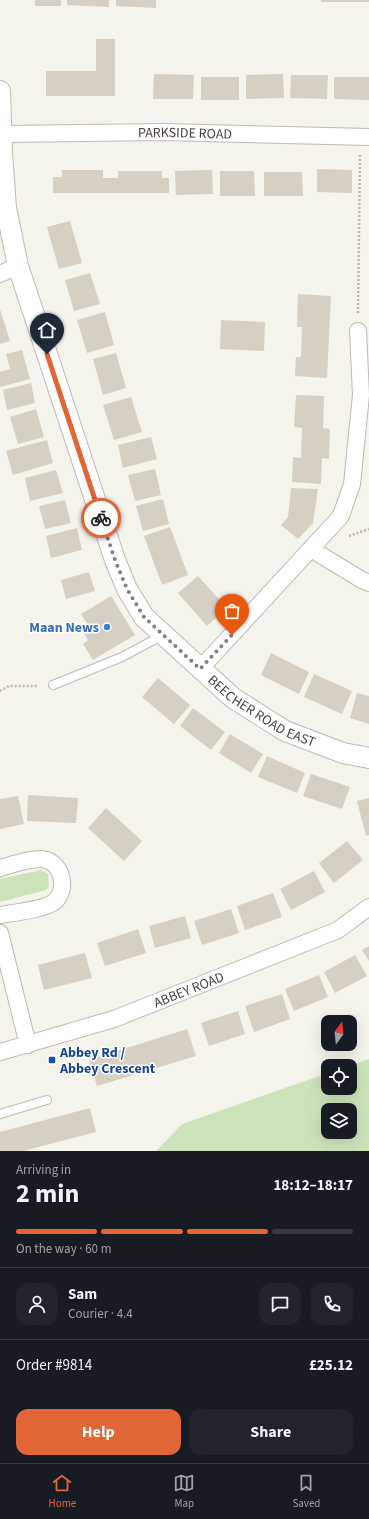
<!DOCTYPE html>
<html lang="en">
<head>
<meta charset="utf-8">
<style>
	:root { --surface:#171b24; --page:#20242c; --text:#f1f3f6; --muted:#9ea1a6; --line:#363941; --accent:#e16537 }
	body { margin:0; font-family:"Source Sans 3",sans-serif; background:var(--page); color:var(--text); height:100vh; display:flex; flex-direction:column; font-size:15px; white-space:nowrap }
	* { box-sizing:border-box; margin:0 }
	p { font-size:13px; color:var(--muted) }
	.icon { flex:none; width:22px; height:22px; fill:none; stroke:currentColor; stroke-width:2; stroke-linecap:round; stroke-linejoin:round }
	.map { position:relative; height:1151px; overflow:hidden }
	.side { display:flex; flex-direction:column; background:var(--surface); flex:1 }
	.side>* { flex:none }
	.needle { width:26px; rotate:15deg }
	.fabs { position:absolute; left:321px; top:1015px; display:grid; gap:8px }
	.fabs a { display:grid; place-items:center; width:36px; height:36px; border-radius:8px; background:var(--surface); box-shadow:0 4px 16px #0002; font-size:20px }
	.pin { position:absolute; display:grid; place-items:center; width:34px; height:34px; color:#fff; margin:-41px -17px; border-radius:50% 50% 50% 0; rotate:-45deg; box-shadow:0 0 4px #0007 }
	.pin .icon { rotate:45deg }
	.courier { position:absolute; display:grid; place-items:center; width:40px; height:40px; margin:-20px; border:3px solid #e16537; border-radius:50%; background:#fff; color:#222; box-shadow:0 1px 5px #0007 }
	.summary em { font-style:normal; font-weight:700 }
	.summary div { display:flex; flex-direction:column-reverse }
	.summary { display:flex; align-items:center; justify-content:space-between; height:68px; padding:0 16px }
	h1 { font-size:26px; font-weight:700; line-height:30px }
	.bar { display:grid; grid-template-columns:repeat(4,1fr); gap:6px 4px; align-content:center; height:48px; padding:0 16px }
	.bar i { height:5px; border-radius:3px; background:var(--line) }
	.bar .active { background:var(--accent) }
	.bar p { grid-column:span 4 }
	.line { display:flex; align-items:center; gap:10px; padding:0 16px; border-top:1px solid var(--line) }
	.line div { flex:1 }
	.round { display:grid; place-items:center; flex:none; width:42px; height:42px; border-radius:12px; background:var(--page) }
	.primary-button { display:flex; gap:8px; margin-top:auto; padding:8px 16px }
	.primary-button a { flex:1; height:46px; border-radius:12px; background:var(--accent); color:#fff; font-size:16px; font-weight:700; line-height:46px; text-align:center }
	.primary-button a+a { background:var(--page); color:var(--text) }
	.menu { display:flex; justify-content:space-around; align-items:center; height:56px; border-top:1px solid var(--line); background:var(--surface); font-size:11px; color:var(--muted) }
	.menu a { display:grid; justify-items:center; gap:2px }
	.menu .active { color:var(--accent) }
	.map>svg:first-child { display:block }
	.green { fill:#cce3ba; fill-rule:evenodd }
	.building { fill:#d5d0c3 }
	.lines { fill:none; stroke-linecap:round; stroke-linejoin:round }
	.service-casing { stroke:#bfbbb0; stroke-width:10 }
	.minor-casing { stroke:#bfbbb0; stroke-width:18 }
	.tertiary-casing { stroke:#bfbbb0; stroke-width:22 }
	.path { stroke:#bfb8a3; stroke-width:2.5; stroke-dasharray:2 2; stroke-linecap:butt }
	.service { stroke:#fff; stroke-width:8 }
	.minor { stroke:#fff; stroke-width:16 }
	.tertiary { stroke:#fff; stroke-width:20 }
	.done { stroke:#848179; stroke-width:4; stroke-dasharray:0 7.2 }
	.route { stroke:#e16537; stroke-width:5 }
	.shop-dot { fill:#3f7fe0; stroke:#fff; stroke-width:1.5 }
	.transit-dot { fill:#1a4fb4; stroke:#fff; stroke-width:1.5 }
	.labels { text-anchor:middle; stroke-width:3; stroke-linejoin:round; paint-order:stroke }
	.street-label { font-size:14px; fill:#48443b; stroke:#fff }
	.shop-label { font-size:14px; font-weight:bold; fill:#366cbe; stroke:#fff; text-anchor:end }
	.transit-label { font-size:14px; font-weight:bold; fill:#164399; stroke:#fff; text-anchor:start }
</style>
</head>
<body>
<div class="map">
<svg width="369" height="1151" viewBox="0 0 369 1151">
	<rect width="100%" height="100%" fill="#f4f3ec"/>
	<path class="green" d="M41,870L48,874L49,886L46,890L0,902V879Z
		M369,1059V1151H156L182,1124L328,1073V1088H350V1066H348ZM328,1110H350V1132H328Z"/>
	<path class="building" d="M35,0H61V6H35Z
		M67,0H109V7L67,5Z
		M116,0H156V8L116,6Z
		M321,0H369V2H321Z
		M96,39H115V96H46V71H96Z
		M154,74L194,75L193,99H153Z
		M283,74L284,98L246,99V75Z
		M291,75H328L327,99L290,98Z
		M201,77H239V100H201Z
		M334,77H369V100L334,99Z
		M317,169L352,170V193L317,192Z
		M62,170H103V178H118V171H162V178H169V193H53V177H62Z
		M212,170L213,194L176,195L175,171Z
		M220,171H254L255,196H220Z
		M264,172H302L303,196H264Z
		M70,221L82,263L59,269L47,227Z
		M90,273L100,304L74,311L65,280Z
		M298,294L331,296L327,378L295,376L296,357H301L302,327H297Z
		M0,309L10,341L0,344Z
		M105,312L114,345L87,353L77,320Z
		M221,320L265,322L264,351L220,349Z
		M22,350L30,379L0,387V372L10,369L6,354Z
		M116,353L126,388L103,395L93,359Z
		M31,383L35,403L7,410L3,390Z
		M296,395L324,396L323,428L330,429L329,459L322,458L321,484L292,482L293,457L301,458L302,428L294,427Z
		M131,397L142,432L114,440L103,405Z
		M36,409L44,437L18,444L10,417Z
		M151,437L157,459L123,468L118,445Z
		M47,440L53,463L13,475L6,451Z
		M155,469L161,495L135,501L128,475Z
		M56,470L63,493L30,501L25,478Z
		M291,488L318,489L313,523L298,539L281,525L288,517Z
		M163,499L169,524L143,531L136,506Z
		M65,500L71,523L45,529L39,506Z
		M170,527L188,575L162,585L144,536Z
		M77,528L82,550L51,558L46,536Z
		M89,572L95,591L66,599L61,580Z
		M198,576L227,608L207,626L178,593Z
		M111,596L135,635L93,660L83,644L88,640L81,629L88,625L81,614Z
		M271,653L309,672L299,694L261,675Z
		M314,674L352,691L342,714L304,697Z
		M158,678L190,705L174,724L142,697Z
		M357,693L369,696V724L350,718Z
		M193,708L225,732L211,750L180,726Z
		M230,734L263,754L251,773L219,753Z
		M267,756L305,773L297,793L258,777Z
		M311,774L350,787L342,809L303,796Z
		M28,795L78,798L76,823L27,821Z
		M18,796L24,824L0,829V799Z
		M369,798V835L366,836L357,801Z
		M106,808L142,841L124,861L88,828Z
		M347,841L363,860L334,883L319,863Z
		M314,871L325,892L291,910L280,889Z
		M273,893L282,917L245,930L237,906Z
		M231,909L239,933L202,945L194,921Z
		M185,916L191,938L155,948L149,926Z
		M138,929L146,953L105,966L97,943Z
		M369,946V961L362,950Z
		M85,953L92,978L44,990L38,965Z
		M355,955L367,976L335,993L324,972Z
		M319,975L328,997L294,1011L285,989Z
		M282,994L290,1019L254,1032L245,1006Z
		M238,1011L245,1034L209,1046L201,1023Z
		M187,1029L196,1056L97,1086L89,1060Z
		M90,1108L96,1132L23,1151H0V1132Z"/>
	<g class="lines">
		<defs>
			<path id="service" d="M53,685L122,657L163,635
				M0,1114L47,1100"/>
			<g id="minor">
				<path id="s1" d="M2,134L165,132L369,137"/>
				<path d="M0,274L18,266"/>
				<path d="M311,549L362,580L369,583"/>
				<path d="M200,669L341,516L352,484L361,395L358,331"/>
				<path d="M0,868C11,865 28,859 39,859C61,858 70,889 54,902C46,909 12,913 0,915"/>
				<path d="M0,933L28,1045"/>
				<path id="s2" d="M0,1052L114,1019L338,930L369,907"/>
			</g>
			<g id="tertiary">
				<path id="s3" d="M0,91L2,153L6,208L18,266L115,560L127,589L144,617L233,698L285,731L343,753L369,758"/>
			</g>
		</defs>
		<use href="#service" class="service-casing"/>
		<use href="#minor" class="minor-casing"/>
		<use href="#tertiary" class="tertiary-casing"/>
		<path class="path" d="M358,313L360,154
			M349,536L369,529
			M0,691L9,686H38"/>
		<use href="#service" class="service"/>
		<use href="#minor" class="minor"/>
		<use href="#tertiary" class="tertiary"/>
	</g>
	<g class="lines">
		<path class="done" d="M101,518L115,560L127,589L144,617L200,669L232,635"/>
		<path class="route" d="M47,354L101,518"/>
	</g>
	<circle class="shop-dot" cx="107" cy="627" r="4"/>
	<rect class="transit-dot" x="48" y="1056" width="8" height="8" rx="2"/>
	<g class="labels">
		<g class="street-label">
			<text dy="5" stroke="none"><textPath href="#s1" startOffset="183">PARKSIDE ROAD</textPath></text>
			<text dy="5" stroke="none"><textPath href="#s3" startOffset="702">BEECHER ROAD EAST</textPath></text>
			<text dy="5" stroke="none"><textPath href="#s2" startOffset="199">ABBEY ROAD</textPath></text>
		</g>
		<g class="shop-label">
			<text x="99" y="632">Maan News</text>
		</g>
		<g class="transit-label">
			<text x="60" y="1057">Abbey Rd /<tspan x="60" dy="16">Abbey Crescent</tspan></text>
		</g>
	</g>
</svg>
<div class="fabs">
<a><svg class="needle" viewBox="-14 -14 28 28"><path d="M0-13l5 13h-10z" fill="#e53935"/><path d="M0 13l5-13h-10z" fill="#9ea1a6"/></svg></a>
<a><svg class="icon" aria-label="locate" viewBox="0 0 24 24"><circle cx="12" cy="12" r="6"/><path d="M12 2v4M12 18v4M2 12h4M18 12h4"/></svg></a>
<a><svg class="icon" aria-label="layers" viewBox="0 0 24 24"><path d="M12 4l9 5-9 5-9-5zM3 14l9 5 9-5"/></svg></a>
</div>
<div class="pin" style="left:232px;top:635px;background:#ea580c"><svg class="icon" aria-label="bag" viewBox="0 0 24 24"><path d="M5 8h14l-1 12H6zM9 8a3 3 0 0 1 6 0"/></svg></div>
<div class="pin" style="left:47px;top:354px;background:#1f2937"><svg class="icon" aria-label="home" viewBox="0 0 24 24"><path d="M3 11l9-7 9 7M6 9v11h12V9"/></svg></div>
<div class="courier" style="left:101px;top:518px"><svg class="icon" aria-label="bike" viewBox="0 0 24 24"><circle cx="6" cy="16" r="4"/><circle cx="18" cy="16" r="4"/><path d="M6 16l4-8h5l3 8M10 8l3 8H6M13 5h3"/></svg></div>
</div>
<section class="side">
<div class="summary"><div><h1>2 min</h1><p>Arriving in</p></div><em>18:12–18:17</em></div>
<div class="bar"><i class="active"></i><i class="active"></i><i class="active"></i><i></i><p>On the way · 60 m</p></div>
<div class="line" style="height:72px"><a class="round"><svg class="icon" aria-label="person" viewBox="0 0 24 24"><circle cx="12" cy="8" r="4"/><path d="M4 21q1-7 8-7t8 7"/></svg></a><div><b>Sam</b><p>Courier · 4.4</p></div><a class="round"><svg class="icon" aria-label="chat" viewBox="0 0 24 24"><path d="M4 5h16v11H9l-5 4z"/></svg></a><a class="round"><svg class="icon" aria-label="phone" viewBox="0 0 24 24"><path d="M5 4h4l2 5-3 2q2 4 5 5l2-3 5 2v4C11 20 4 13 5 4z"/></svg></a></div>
<div class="line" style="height:52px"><div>Order #9814</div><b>£25.12</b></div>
<div class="primary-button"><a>Help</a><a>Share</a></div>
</section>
<nav class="menu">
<a class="active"><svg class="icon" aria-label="home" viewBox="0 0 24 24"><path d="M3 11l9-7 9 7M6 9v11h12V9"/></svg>Home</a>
<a><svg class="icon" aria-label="map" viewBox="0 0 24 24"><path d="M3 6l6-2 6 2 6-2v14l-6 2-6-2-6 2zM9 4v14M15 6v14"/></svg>Map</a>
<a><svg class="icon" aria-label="saved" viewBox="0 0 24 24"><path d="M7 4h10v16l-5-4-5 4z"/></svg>Saved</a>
</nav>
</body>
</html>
